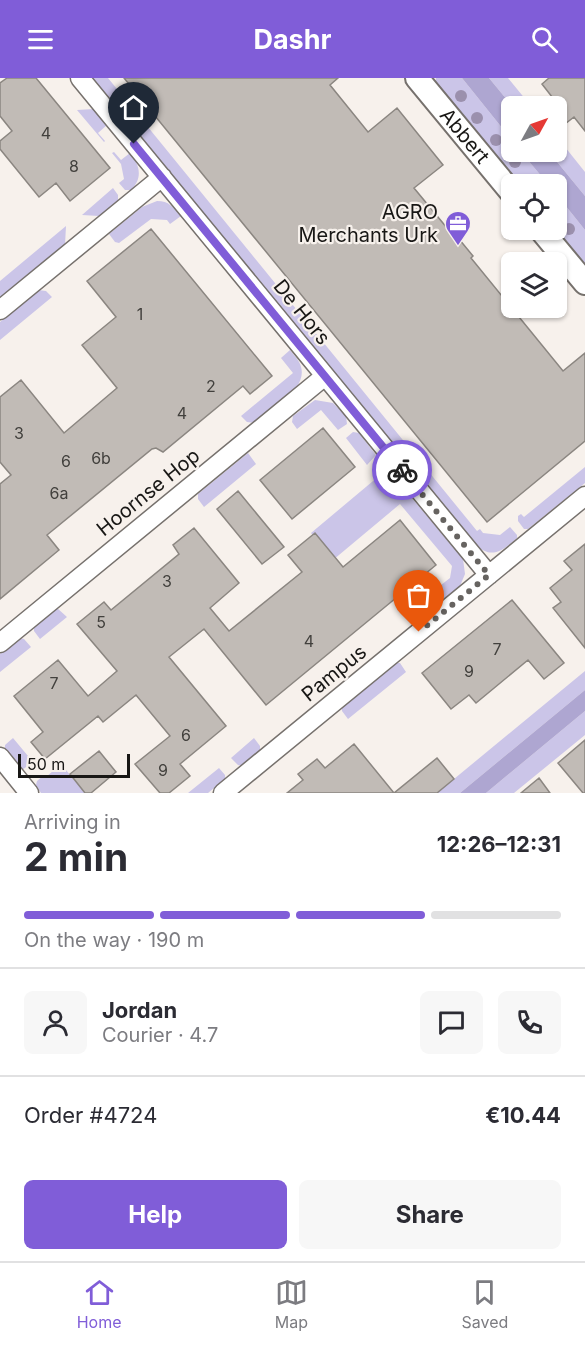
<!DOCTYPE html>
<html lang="en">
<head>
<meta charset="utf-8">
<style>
	:root { --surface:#fff; --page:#f7f7f7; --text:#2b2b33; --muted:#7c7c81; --line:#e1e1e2; --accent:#805dd8 }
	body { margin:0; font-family:Inter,sans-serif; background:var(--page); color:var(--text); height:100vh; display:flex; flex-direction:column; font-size:22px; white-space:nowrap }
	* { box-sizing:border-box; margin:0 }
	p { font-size:20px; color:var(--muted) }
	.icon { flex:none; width:33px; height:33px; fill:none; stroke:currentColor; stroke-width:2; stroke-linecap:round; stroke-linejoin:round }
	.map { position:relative; height:715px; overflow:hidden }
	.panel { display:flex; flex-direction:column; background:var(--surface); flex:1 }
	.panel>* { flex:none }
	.needle { width:39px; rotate:50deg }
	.controls { position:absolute; left:501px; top:18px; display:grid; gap:12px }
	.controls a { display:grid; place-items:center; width:66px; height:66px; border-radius:9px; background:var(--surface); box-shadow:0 2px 4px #0004; font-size:30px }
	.scale { position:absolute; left:18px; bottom:15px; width:112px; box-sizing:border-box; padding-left:6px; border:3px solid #181715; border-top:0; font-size:16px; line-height:21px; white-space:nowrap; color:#181715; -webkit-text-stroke:4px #f7f1ec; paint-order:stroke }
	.pin { position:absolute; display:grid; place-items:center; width:51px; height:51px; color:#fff; margin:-62px -26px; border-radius:50% 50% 50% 0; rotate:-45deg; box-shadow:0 0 6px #0007 }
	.pin .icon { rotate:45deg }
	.courier { position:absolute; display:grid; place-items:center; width:60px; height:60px; margin:-30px; border:4px solid #805dd8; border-radius:50%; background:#fff; color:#222; box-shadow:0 2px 8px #0007 }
	.overview em { font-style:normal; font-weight:700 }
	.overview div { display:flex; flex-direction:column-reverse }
	.overview { display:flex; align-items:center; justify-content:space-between; height:102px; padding:0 24px }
	h1 { font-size:39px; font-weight:700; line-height:45px }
	.bar { display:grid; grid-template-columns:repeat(4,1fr); gap:9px 6px; align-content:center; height:72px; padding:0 24px }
	.bar i { height:8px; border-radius:4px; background:var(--line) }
	.bar .on { background:var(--accent) }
	.bar p { grid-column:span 4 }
	.line { display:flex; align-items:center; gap:15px; padding:0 24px; border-top:2px solid var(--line) }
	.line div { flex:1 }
	.round { display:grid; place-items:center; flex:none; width:63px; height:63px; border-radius:9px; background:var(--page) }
	.action { display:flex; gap:12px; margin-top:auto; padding:12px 24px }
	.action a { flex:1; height:69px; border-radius:9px; background:var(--accent); color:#fff; font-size:24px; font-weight:700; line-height:69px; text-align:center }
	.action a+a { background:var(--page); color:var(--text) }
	header { display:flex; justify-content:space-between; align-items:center; height:78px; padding:0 24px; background:var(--accent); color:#fff; font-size:27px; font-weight:700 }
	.tab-bar { display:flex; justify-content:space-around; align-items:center; height:84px; border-top:2px solid var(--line); background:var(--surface); font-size:16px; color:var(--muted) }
	.tab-bar a { display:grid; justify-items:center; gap:3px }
	.tab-bar .on { color:var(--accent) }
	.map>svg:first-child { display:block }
	.green { fill:#cbc5e8 }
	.water { fill:#aea6d1 }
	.building { fill:#c1bbb6; stroke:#8b8681; stroke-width:1.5 }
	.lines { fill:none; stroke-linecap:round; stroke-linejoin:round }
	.minor-casing { stroke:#76716d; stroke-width:21 }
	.tertiary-casing { stroke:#76716d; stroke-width:26 }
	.minor { stroke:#fff; stroke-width:18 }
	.tertiary { stroke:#fff; stroke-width:22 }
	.tree { fill:#9b90ad }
	.done { stroke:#666360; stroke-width:6; stroke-dasharray:0 10.8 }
	.route { stroke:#805dd8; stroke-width:8 }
	.labels { text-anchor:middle; stroke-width:4.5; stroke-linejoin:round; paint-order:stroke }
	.number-label { font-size:16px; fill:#42403d }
	.street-label { font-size:20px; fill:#181715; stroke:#f7f1ec }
	.poi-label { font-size:20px; fill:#181715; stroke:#f7f1ec; text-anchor:end }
</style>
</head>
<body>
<header><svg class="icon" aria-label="menu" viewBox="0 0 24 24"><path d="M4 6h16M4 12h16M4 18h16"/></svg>Dashr<svg class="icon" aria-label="search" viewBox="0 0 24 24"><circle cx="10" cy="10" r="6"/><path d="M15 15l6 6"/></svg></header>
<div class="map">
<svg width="585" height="715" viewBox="0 0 585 715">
	<rect width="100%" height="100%" fill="#f7f1ec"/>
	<path class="green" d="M92,0H108L477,453L480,451L483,455L500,457L510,449L517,457V460C503,472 492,482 476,467Z
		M436,0H462L511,61L512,74H521L548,106H515L435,10Z
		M489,0H508L531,28H512Z
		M94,31L107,47L98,55L105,63L104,64L77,32Z
		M557,59L585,94V118L549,74H556Z
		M114,74L121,82L130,75C140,87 143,100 131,112H125L119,105L124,101L121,86L112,75Z
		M113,110L118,117V123L99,138L82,137Z
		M557,117L585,152V191L552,152H556Z
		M157,123C169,123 173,129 181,138L170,146L167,142L151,141L119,165L115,164L109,156L142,129Z
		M66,148L65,167L0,220V203Z
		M38,212L46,213L52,219L0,262V244Z
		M290,272C293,276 297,280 299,284C313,309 271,332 255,345L247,344L241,338L293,295L281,280Z
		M315,322L333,325L346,338L347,346L338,352L321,332L297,351L292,344L293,338Z
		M353,354L359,355L376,377L367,387L346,360Z
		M248,375L256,386L204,429L198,421V416Z
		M585,389V405L528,451H524L518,443V438L521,436L524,439Z
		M385,393L392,396L463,481L465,496L460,508L428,536L419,534L414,528L450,500L452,488L400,426L333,482L311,455Z
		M57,530L67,539L40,561L34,553V548Z
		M20,560L24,561L31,569L0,594V576Z
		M395,585H400L406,594L348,641L342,633V628Z
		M585,593V612L460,715H437Z
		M585,633V657L514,715H486Z
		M13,660L33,684L22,692L5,671V667Z
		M254,660L260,668V673L242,688L238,687L231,680Z
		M61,686L85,715H41L36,707L37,703L44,697L46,699Z
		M219,690L225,697V701L208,715H188Z"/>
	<path class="water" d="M462,0H489L512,28L511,61Z
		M521,74H549L585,118V152L557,117L556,106H548Z
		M585,612V633L486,715H460Z"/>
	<path class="building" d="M7,0H36L110,90L70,123L56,105L39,119L0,71V63L12,53L0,38V5Z
		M124,0H338L330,7L368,54L397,30L443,87L414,110L452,156L454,155L473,178L471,180L563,293L585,275V363L487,444Z
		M549,0H585V53L574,39L556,53V24L542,6Z
		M151,151L272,298L250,316L243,308L163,374L156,370L152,371L47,457L59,472L0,521V406L11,397L0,384V319L21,302L64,355L117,310L82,267L116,239L87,203Z
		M323,350L355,389L292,441L260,402Z
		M238,413L284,469L262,486L217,431Z
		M400,442L436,487L266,627L204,551L169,579L226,648L180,686L190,698L169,715H160L135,686L170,658L136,617L103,644L98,638L45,681L31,664L43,654L14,618L58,582L88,618L117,593L77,546L104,524L111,532L179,476L173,467L194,450L239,505L210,530L229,553L302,494L288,477L315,455L343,489Z
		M585,466V570L553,530L561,524L550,510L572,492L564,483Z
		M512,522L564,585L544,601L528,582L476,625L469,617L451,631L422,595Z
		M585,662V715H583L558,685Z
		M354,666L394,715H287L303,702L298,696L317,681L325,690Z
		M99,673L116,694L91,715H85L70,696Z
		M437,680L454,701L437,715H394Z
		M539,700L550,715H521Z"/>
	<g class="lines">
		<defs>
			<path id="minor" d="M80,0L489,497
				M0,232L162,99
				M0,565L325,298
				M0,679L29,715
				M223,715L585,418"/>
			<g id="tertiary">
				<path id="s1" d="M417,0L512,115"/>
				<path d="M541,152L585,205"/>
			</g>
		</defs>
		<use href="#minor" class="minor-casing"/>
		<use href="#tertiary" class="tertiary-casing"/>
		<use href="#minor" class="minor"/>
		<use href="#tertiary" class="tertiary"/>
	</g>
	<g class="tree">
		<circle cx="461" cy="18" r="6"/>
		<circle cx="477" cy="40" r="6"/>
		<circle cx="496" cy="62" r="6"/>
		<circle cx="515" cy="84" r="6"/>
		<circle cx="569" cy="151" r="6"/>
	</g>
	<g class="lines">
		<path class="done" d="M402,392L489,497L419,554"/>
		<path class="route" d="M134,66L402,392"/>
	</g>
	<defs>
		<symbol id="office-pin" viewBox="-11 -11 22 30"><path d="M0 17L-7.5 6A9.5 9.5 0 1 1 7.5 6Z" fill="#805dd8" stroke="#f7f1ec"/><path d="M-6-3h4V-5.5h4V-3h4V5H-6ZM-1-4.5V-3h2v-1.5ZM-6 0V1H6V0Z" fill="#fff"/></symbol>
	</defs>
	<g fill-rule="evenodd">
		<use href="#office-pin" x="443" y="131" width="30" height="40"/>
	</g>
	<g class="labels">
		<g class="number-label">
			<text x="46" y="61">4</text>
			<text x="74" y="94">8</text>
			<text x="140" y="242">1</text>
			<text x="211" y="314">2</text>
			<text x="182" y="341">4</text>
			<text x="19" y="361">3</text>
			<text x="101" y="386">6b</text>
			<text x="66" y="389">6</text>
			<text x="59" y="421">6a</text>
			<text x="167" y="509">3</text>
			<text x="101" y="550">5</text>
			<text x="309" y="569">4</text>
			<text x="497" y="577">7</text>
			<text x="469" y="599">9</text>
			<text x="54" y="611">7</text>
			<text x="186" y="663">6</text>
			<text x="163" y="698">9</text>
		</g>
		<g class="street-label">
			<text dy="7" stroke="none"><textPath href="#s1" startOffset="75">Abbert</textPath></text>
			<text transform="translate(302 234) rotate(51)" y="7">De Hors</text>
			<text transform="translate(148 414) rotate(-39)" y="7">Hoornse Hop</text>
			<text transform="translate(334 595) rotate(-39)" y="7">Pampus</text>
		</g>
		<g class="poi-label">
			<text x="438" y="141">AGRO<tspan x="438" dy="23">Merchants Urk</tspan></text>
		</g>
	</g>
</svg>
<div class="controls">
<a><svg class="needle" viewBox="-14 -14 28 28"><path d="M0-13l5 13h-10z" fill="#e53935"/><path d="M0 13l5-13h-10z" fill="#7c7c81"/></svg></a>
<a><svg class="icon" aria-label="locate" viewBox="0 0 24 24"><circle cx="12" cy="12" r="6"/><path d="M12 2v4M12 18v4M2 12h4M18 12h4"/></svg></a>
<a><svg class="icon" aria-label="layers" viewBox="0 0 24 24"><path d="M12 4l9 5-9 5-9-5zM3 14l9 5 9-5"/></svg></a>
</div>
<div class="scale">50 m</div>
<div class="pin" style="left:419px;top:554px;background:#ea580c"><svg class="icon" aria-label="bag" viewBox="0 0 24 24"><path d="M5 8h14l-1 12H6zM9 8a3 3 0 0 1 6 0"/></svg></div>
<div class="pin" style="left:134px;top:66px;background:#1f2937"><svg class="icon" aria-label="home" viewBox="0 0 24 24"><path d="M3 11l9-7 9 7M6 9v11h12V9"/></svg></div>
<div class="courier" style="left:402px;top:392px"><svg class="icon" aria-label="bike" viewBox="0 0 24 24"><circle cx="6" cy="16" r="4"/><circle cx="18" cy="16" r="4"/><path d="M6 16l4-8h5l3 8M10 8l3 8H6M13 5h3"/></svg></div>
</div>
<section class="panel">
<div class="overview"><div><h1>2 min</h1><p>Arriving in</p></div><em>12:26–12:31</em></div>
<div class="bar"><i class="on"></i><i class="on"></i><i class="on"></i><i></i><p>On the way · 190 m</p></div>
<div class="line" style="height:108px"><a class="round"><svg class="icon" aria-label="person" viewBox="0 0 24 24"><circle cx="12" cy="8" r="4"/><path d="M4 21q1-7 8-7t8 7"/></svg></a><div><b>Jordan</b><p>Courier · 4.7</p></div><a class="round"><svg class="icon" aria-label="chat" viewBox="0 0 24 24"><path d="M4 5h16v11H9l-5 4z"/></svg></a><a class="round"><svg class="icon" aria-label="phone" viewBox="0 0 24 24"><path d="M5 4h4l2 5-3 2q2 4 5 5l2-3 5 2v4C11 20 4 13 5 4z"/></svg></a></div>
<div class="line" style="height:78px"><div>Order #4724</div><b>€10.44</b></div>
<div class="action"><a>Help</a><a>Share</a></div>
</section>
<nav class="tab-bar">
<a class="on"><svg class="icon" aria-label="home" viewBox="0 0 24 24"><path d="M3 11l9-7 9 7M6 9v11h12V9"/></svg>Home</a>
<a><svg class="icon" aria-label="map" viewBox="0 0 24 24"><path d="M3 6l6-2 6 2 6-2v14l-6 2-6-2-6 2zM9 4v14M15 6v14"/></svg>Map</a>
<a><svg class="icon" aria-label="saved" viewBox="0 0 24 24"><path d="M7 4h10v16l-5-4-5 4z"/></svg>Saved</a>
</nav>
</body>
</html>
